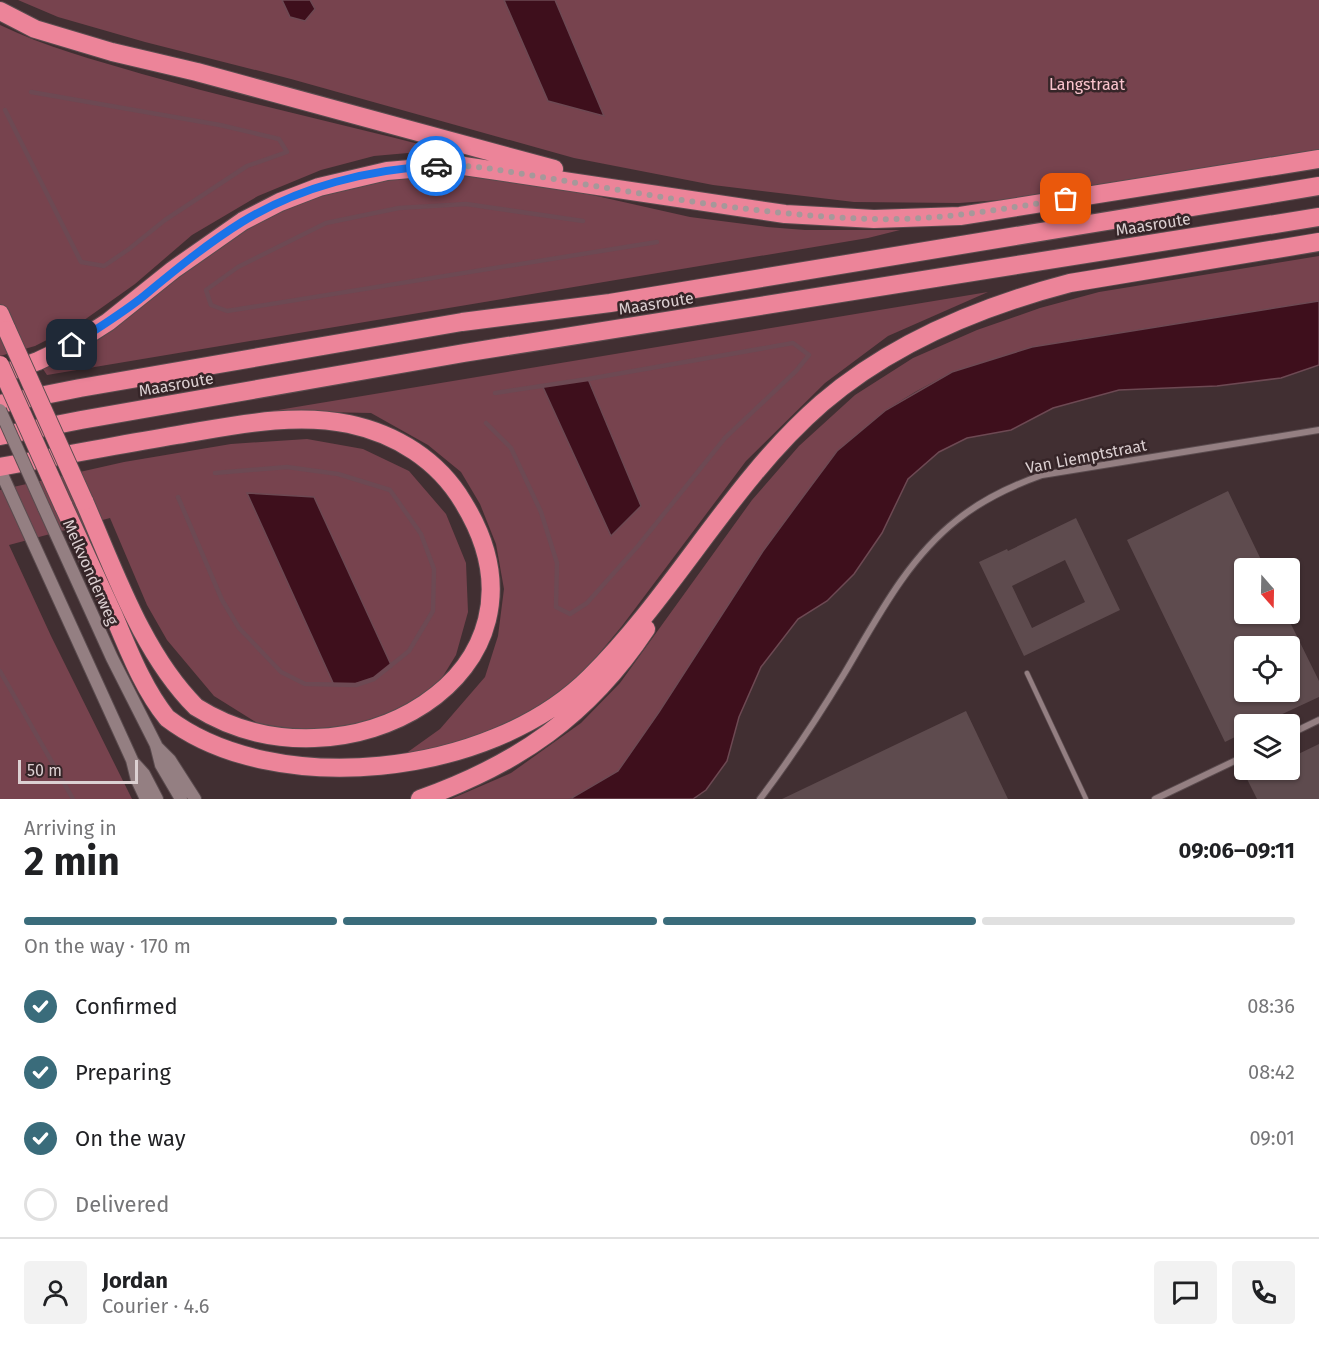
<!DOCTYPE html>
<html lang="en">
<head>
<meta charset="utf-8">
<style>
	:root { --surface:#fff; --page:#f2f2f2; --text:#202124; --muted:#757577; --line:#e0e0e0; --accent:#3a6c7b }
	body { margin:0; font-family:"Fira Sans",sans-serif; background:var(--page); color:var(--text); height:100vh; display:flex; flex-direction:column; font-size:22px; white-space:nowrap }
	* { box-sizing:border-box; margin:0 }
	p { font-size:20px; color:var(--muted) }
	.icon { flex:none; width:33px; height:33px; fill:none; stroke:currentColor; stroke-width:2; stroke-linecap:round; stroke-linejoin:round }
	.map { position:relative; height:799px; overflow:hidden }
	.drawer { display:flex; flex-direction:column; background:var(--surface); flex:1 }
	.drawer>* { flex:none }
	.needle { width:39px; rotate:160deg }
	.buttons { position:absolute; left:1234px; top:558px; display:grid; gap:12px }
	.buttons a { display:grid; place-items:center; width:66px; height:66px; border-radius:6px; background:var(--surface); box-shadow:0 2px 4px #0004; font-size:30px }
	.scale { position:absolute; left:18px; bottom:15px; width:120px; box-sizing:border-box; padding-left:6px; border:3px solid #dcd0d2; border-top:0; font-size:16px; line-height:21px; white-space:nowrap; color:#dcd0d2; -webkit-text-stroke:4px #362528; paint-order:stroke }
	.pin { position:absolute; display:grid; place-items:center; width:51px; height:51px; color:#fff; margin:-26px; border-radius:12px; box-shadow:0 3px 9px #0006 }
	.courier { position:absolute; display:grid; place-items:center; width:60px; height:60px; margin:-30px; border:4px solid #1a73e8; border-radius:50%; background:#fff; color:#222; box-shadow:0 2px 8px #0007 }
	.head em { font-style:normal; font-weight:700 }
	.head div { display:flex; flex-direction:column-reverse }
	.head { display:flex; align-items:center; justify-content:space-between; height:102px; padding:0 24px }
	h1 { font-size:39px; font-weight:700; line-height:45px }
	.bar { display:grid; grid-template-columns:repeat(4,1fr); gap:9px 6px; align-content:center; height:72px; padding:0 24px }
	.bar i { height:8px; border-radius:4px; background:var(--line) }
	.bar .active { background:var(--accent) }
	.bar p { grid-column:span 4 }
	.line { display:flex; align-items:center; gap:15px; padding:0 24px; border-top:2px solid var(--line) }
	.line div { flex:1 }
	.round { display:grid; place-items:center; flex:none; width:63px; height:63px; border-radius:6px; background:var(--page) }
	ol { padding:0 24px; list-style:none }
	li { display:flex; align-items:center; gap:18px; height:66px }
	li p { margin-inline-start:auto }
	li .icon { padding:6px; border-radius:50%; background:var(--accent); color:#fff; stroke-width:4 }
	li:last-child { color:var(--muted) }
	li i { width:33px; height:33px; border:3px solid var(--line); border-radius:50% }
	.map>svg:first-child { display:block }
	.green { fill:#77434e }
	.water { fill:#3e0f1c; stroke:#6d4953; stroke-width:1.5 }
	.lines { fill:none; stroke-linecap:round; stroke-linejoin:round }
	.stream { stroke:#6d4953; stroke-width:4.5 }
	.building { fill:#5e4b4e; fill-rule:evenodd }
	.service-casing { stroke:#5a4b4e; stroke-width:6 }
	.minor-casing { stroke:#5a4b4e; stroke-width:8 }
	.secondary-casing { stroke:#5a4b4e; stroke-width:14 }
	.motorway-casing { stroke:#5a4b4e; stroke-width:20 }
	.service { stroke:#947f82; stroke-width:4.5 }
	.minor { stroke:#947f82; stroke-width:6 }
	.secondary { stroke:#947f82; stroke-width:12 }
	.motorway { stroke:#ec8499; stroke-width:18 }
	.secondary-bridge-casing { stroke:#5a4b4e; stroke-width:14; stroke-linecap:butt }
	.motorway-bridge-casing { stroke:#5a4b4e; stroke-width:20; stroke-linecap:butt }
	.secondary-bridge { stroke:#947f82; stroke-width:12 }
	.motorway-bridge { stroke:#ec8499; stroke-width:18 }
	.done { stroke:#a6989a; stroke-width:6; stroke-dasharray:0 10.8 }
	.route { stroke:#1a73e8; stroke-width:8 }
	.labels { text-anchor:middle; stroke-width:5; stroke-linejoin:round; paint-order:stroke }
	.park-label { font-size:16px; fill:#fac4cd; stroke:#362528 }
	.street-label { font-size:16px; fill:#dcd0d2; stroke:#362528 }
</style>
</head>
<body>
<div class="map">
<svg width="1319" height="799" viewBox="0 0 1319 799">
	<rect width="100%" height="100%" fill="#412f32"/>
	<path class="green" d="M18,0H1319V157L1040,197L959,203L854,202L713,185L574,158L291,79L145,42L58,17Z
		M0,25C45,47 95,60 142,74C241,102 342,124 442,150L374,156L321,170L258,196L192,235L135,284L80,323L35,346L0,356Z
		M469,174L561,188L690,217L767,227L805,230H900L868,238L47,375L41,366L127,318L228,239L261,220L300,202L356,185L403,176Z
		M1319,256V301L1032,347L952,372L915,392L886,410L837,451L763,551L659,712L618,771L570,799H451L511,773L581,723L620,683L752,500L799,446L855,395L913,358L977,330L1040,308L1099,292Z
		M988,292L888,336L825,383L746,461L622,626L583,673L542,707L453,756L405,754L440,729L485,677L498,636L504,589L496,544L480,504L461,472L428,445L371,413L272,411Z
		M307,439L363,449L409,471L446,514L466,563L468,612L456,655L437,686L376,732L270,731L214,696L167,640L147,605L110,518L9,545L51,636L132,799H0V490L124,462L231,444Z"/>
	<path class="water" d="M282,0H310L315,9L305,21L290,17Z
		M504,0H555L604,116L548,101Z
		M1319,301V365L1281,378L1217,386L1119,390L1053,408L1011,430L967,438L939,452L908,479L882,533L854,574L827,601L798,619L761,667L739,717L727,761L706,790L693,799H570L618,771L659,712L763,551L802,498L837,451L886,410L952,372L1032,347Z
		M588,379L641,506L611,536L542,385Z
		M247,493L314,497L392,667C370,682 360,685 334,685Z"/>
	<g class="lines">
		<path class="stream" d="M5,110L81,262L104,266L129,249L165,220L247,166L287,152L279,139L220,125L31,92
			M583,221L466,204L399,208L326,223L238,267L206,290L211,305L227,311L657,242
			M486,423L511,448L541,512L557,563L556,607L570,614L587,603L638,546L725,438L796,371L809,355L793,343L588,379L495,393
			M178,497L222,600L239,628L281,672L305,684L356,685L374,679L409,651L433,611L434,569L421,534L390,490L338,474L287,467L215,473
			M0,671L73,799"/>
	</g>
	<path class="building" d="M1228,491L1265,568H1245V614H1286L1319,681V697L1261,724H1245V732L1225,742L1127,540ZM1245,646H1290V692H1245Z
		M1076,518L1120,610L1024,656L979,562L1007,549L1008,551ZM1065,560L1085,602L1032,628L1012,586Z
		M966,711L1008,799H782Z
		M1319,744V799H1257L1247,779L1267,770H1290V758Z"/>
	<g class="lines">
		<defs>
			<path id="service" d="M1027,673L1086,799"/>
			<path id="minor" d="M1290,734L1319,720
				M760,799C791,758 818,717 844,674C876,620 907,559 957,520C983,499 1011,486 1042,475L1319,430
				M1155,799L1245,756"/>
			<path id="secondary" d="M0,470L132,760L137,780L146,799
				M44,508L112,658L156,745L161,765L181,799
				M156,746L170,760L195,799
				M134,763L144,774L157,799"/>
			<path id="motorway" d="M0,11L35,29L112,52L197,72L554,169
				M0,314L7,330
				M0,375L38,361L72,345L108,322L173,270L243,221L280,202L319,187L387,171L457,165L785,214L874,219L960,216L1319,159
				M0,404L80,388L462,322L610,303L1319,186
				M0,436L81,420L464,353L1319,217
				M0,467C59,456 118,445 177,435C232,426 293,412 349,424C396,434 438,460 463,502C570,675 342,799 196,707C142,653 114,569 84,501
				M63,505C80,542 97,579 114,616C129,651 143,688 167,718C273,799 489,778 590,677C676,592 731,482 822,403C892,343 982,306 1070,283L1319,242
				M420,799C518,764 588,716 646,629"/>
		</defs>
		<use href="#service" class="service-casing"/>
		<use href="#minor" class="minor-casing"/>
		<use href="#secondary" class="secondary-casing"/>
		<use href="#motorway" class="motorway-casing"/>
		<use href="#service" class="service"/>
		<use href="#minor" class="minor"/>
		<use href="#secondary" class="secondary"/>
		<use href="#motorway" class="motorway"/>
		<defs>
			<path id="secondary-bridge" d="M0,410L44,508"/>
			<path id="motorway-bridge" d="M7,330L84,501
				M0,365L63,505"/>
		</defs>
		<use href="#secondary-bridge" class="secondary-bridge-casing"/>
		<use href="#motorway-bridge" class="motorway-bridge-casing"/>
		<use href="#secondary-bridge" class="secondary-bridge"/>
		<use href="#motorway-bridge" class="motorway-bridge"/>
	</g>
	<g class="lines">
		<path class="done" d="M436,166L457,165L486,168C614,188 742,215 872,219C937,221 1002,209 1066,199"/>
		<path class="route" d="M72,345C95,330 118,316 140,299C173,272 205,245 242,222C299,187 369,169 436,166"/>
	</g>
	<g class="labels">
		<g class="park-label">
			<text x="1087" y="90">Langstraat</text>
		</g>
		<g class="street-label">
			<text transform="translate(1153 224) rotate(-9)" y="6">Maasroute</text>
			<text transform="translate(656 303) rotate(-9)" y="6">Maasroute</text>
			<text transform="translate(176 384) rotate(-10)" y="6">Maasroute</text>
			<text transform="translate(1086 456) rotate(-11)" y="6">Van Liemptstraat</text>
			<text transform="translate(91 572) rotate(66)" y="6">Melkvonderweg</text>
		</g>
	</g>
</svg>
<div class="buttons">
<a><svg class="needle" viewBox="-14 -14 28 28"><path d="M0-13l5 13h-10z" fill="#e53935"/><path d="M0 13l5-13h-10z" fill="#757577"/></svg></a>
<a><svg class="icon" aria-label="locate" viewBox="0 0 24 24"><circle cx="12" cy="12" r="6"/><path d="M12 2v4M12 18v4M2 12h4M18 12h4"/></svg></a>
<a><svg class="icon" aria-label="layers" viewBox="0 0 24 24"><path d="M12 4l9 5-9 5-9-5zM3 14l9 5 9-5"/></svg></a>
</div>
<div class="scale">50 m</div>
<div class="pin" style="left:1066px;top:199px;background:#ea580c"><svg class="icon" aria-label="bag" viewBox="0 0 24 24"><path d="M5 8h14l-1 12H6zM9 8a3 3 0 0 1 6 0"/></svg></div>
<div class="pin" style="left:72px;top:345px;background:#1f2937"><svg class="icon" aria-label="home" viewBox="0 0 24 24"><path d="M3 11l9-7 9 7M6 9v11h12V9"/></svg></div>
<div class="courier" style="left:436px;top:166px"><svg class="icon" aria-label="car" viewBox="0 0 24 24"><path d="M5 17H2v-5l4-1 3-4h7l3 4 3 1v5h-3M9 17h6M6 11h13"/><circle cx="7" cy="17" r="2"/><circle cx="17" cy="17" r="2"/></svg></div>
</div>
<section class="drawer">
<div class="head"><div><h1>2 min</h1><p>Arriving in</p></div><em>09:06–09:11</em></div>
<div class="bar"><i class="active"></i><i class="active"></i><i class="active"></i><i></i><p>On the way · 170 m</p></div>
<ol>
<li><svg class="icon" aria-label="check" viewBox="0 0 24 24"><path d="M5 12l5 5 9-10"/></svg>Confirmed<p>08:36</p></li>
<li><svg class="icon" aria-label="check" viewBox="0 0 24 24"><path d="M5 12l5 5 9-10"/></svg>Preparing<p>08:42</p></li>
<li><svg class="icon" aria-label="check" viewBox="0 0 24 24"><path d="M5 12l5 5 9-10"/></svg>On the way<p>09:01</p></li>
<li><i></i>Delivered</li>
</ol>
<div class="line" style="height:108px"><a class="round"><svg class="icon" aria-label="person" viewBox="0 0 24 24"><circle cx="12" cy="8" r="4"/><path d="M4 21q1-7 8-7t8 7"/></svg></a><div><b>Jordan</b><p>Courier · 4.6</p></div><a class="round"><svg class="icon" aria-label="chat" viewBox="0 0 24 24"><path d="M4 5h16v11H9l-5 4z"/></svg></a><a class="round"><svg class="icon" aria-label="phone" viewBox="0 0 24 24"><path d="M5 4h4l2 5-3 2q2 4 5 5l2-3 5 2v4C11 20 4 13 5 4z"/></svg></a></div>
</section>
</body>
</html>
